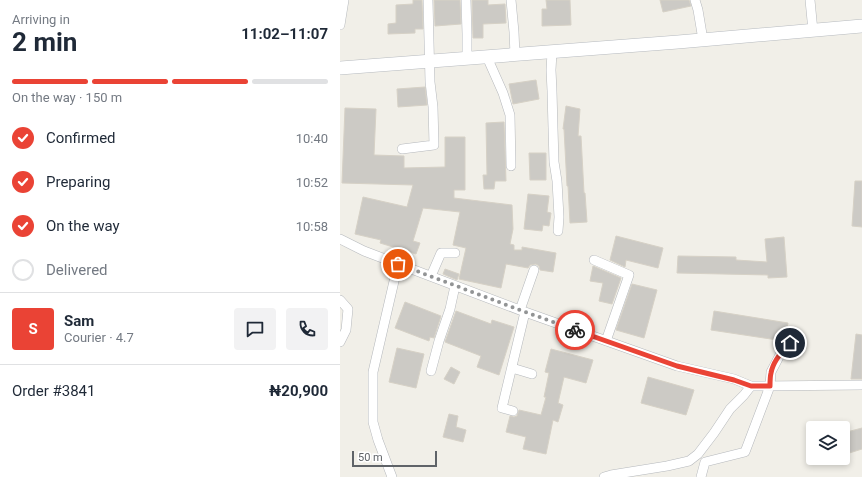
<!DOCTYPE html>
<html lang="en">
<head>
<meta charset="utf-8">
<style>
	:root { --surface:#fff; --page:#f2f2f3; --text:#1f2937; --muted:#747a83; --line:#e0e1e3; --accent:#ea4335 }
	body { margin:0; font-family:Roboto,sans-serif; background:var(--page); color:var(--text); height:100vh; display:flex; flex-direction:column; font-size:15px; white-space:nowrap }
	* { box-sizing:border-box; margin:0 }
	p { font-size:13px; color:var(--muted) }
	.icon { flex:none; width:22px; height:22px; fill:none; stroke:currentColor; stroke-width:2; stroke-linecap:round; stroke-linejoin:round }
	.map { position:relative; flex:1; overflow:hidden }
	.details { display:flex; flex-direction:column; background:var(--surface); width:340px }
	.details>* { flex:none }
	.buttons { position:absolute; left:466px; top:421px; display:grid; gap:8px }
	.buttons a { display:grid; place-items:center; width:44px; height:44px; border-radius:4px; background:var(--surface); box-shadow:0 2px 6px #0003; font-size:20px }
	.scale { position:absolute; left:12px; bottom:10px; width:85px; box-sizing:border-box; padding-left:4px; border:2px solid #5f6368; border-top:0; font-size:11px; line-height:14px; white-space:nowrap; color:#5f6368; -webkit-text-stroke:3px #fff; paint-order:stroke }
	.pin { position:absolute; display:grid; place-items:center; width:34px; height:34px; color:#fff; margin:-17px; border:2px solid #fff; border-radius:50%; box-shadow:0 1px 4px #0007 }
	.courier { position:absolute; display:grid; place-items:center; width:40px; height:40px; margin:-20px; border:3px solid #ea4335; border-radius:50%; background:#fff; color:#222; box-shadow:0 1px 5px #0007 }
	.overview em { font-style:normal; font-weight:700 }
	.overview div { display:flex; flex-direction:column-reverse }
	.overview { display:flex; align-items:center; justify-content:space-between; height:68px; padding:0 12px }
	h1 { font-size:26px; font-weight:700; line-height:30px }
	.bar { display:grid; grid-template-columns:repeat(4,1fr); gap:6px 4px; align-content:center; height:48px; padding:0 12px }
	.bar i { height:5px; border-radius:3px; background:var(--line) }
	.bar .active { background:var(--accent) }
	.bar p { grid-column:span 4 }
	.line { display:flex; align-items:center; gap:10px; padding:0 12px; border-top:1px solid var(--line) }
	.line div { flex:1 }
	.round { display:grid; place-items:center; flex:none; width:42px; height:42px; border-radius:4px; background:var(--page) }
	ol { padding:0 12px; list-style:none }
	li { display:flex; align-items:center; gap:12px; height:44px }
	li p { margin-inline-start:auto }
	li .icon { padding:4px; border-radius:50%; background:var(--accent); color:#fff; stroke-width:4 }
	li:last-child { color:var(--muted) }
	li i { width:22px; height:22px; border:2px solid var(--line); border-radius:50% }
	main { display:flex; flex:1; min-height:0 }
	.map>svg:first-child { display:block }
	.building { fill:#cccac5; stroke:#d6d1c6 }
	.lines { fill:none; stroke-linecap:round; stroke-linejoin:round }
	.street-casing { stroke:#b5b8bc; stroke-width:10 }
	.secondary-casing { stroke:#b6babf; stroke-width:14 }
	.street { stroke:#fff; stroke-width:9 }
	.secondary { stroke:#fff; stroke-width:13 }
	.done { stroke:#929495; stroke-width:4; stroke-dasharray:0 7.2 }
	.route { stroke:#ea4335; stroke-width:5 }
</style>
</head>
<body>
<main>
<section class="details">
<div class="overview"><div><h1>2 min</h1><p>Arriving in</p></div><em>11:02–11:07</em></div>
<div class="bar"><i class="active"></i><i class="active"></i><i class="active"></i><i></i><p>On the way · 150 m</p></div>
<ol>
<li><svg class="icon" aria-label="check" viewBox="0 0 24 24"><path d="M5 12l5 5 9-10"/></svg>Confirmed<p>10:40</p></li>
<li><svg class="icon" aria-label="check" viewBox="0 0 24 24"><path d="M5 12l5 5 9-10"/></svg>Preparing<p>10:52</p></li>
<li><svg class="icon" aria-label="check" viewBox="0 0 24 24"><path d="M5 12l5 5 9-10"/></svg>On the way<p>10:58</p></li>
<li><i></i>Delivered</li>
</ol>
<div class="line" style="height:72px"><b class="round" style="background:var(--accent);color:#fff">S</b><div><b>Sam</b><p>Courier · 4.7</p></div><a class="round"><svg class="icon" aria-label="chat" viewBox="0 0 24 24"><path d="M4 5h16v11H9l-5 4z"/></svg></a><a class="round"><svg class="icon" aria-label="phone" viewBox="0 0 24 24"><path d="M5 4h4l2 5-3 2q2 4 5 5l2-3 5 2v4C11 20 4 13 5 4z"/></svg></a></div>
<div class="line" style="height:52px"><div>Order #3841</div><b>₦20,900</b></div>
</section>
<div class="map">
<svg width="522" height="477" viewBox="0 0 522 477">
	<rect width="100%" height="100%" fill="#f1efe8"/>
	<path class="building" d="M73,0H82L83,29H75V33L48,34V24L56,23V5L73,4Z
		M94,0H120L121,24L95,26Z
		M132,0H148V5L165,4L166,23L143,24V38H133Z
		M206,0H230L231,25L202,26V9H207Z
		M320,0H349L351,6L323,12Z
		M196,80L199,99L173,104L169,84Z
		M85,87L87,105L58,107L57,89Z
		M226,106L240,109L238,136H241L244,193H245L247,222L230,223L228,186H227L224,129H223Z
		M5,108L36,109L34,155L64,156V168L105,167V137H125V190H114V198L172,205L173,229L170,244L174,245V250H182V247L216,253L213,272L200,270L199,266L196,264L190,265L188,268L166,264L161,288L119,279L126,248L113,245L120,212L83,208L73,241L80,243L76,254L40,243L41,240L15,234L23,197L67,207L73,185L2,183Z
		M164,122L166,181H155L154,189H144L143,175H147L146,123Z
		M189,153H206V180H190Z
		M515,181H522V227L512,226Z
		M188,194L209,196L207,212L211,213L209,226L203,225L202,231L184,229Z
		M276,236L323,248L318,268L286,260L285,267L270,260Z
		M444,237L447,277L428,278V275L337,273L338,256L396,257V260L427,262L425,239Z
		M253,266L281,278L272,304L259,301L263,283L250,281Z
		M105,269L119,274L117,280L103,274Z
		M292,284L317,290L304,338L276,330Z
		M65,302L101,316L94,338L90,337L89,341L55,328Z
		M116,311L151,324L152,320L174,327L159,375L137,367L141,356L105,342Z
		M374,311L448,323L445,339L444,341L371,330Z
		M516,334L522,335V379H511Z
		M57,348L84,354L76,388L49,382Z
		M211,349L253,360L246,383L224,377L218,403L223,405L218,422L213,420L206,454L183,449L186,437L166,432L170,416L174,417L177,416L179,410L201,415L206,397H204L209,373L205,372Z
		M111,367L120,372L114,384L104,379Z
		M308,377L354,390L346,415L301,403Z
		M109,414L118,416L116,427L126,430L123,442L103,437Z
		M522,428V449L503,455V433Z"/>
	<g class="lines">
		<defs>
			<path id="street" d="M126,0L127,34V59
				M171,0L174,32L175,55
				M355,0L358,10L363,40
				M470,0L473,31
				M0,25L4,0
				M212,52L211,70L212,91L213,128L214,162L217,181L219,217L218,231
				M147,57L163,93L170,115L171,166
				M62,149L94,145L93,107L90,82L88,0
				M0,239L24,251L185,312L337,366L394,379L411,386L522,385
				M254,260L289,275L266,341
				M91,276L101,253H115
				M0,300L8,309L6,330L0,342
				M180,310L194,270
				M172,368L192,374
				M91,371L99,341L110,309L115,286
				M173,411L162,408L185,312
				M52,477L38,440L33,422V372L58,264
				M264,477L271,475L327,466L349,461L358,454L374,433L390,409L404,395L411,386
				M361,477L365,462L405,452L430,386L431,372L441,353L450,343"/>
			<path id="secondary" d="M0,68L338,42L522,26"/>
		</defs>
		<use href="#street" class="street-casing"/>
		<use href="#secondary" class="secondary-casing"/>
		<use href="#street" class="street"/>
		<use href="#secondary" class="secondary"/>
	</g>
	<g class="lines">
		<path class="done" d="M58,264L180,310L235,330"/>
		<path class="route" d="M235,330L337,366L394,380L411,386H430C430,381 430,377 431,373C433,361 442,351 450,343"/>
	</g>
</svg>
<div class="buttons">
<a><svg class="icon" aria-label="layers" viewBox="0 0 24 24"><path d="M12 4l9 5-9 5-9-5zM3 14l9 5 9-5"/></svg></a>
</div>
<div class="scale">50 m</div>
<div class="pin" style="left:58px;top:264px;background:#ea580c"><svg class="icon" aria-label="bag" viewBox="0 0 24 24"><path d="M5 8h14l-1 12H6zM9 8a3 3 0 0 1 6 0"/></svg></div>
<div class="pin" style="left:450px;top:343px;background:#1f2937"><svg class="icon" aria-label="home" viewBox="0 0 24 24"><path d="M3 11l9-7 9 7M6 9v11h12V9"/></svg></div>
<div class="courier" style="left:235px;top:330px"><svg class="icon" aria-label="bike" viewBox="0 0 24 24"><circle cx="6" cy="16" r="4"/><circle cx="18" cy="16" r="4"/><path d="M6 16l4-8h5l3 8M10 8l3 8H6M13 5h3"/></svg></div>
</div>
</main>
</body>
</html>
